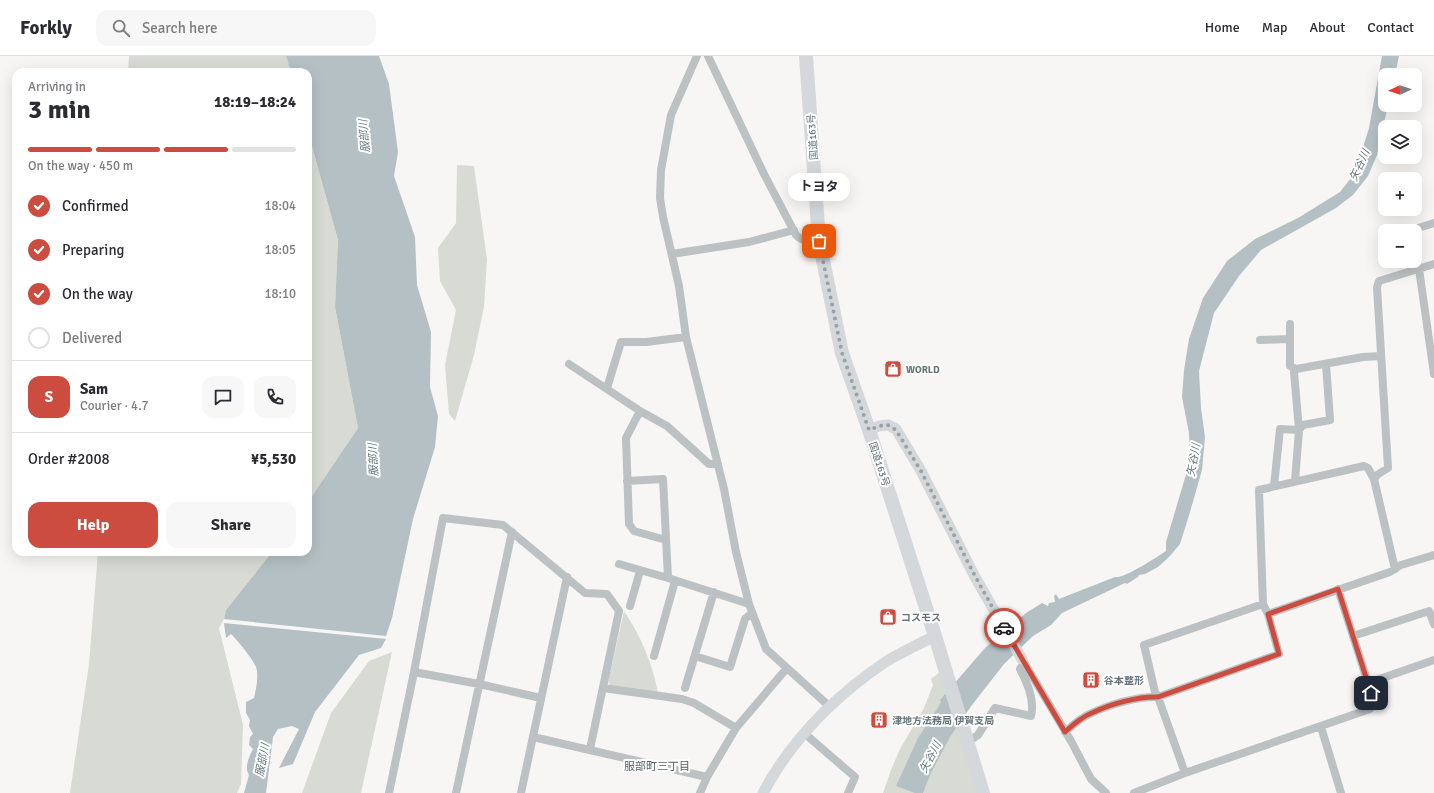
<!DOCTYPE html>
<html lang="en">
<head>
<meta charset="utf-8">
<style>
	:root { --surface:#fff; --page:#f7f7f7; --text:#2b2b33; --muted:#7c7c81; --line:#e1e1e2; --accent:#cc4c3f }
	body { margin:0; font-family:Signika,"Noto Sans JP",sans-serif; background:var(--page); color:var(--text); height:100vh; display:flex; flex-direction:column; font-size:15px; white-space:nowrap }
	* { box-sizing:border-box; margin:0 }
	p { font-size:13px; color:var(--muted) }
	.icon { flex:none; width:22px; height:22px; fill:none; stroke:currentColor; stroke-width:2; stroke-linecap:round; stroke-linejoin:round }
	.map { position:relative; flex:1; overflow:hidden }
	.details { position:absolute; left:12px; top:12px; width:300px; height:488px; display:flex; flex-direction:column; background:var(--surface); border-radius:12px; box-shadow:0 4px 16px #0002 }
	.details>* { flex:none }
	.needle { width:26px; rotate:267deg }
	.buttons { position:absolute; left:1378px; top:12px; display:grid; gap:8px }
	.buttons a { display:grid; place-items:center; width:44px; height:44px; border-radius:8px; background:var(--surface); box-shadow:0 4px 16px #0002; font-size:20px }
	.pin { position:absolute; display:grid; place-items:center; width:34px; height:34px; color:#fff; margin:-17px; border-radius:8px; box-shadow:0 2px 6px #0006 }
	.courier { position:absolute; display:grid; place-items:center; width:40px; height:40px; margin:-20px; border:3px solid #cc4c3f; border-radius:50%; background:#fff; color:#222; box-shadow:0 1px 5px #0007 }
	.bubble { position:absolute; height:28px; border-radius:12px; background:var(--surface); box-shadow:0 4px 16px #0002; font-size:13px; font-weight:700; line-height:28px; text-align:center }
	.summary em { font-style:normal; font-weight:700 }
	.summary div { display:flex; flex-direction:column-reverse }
	.summary { display:flex; align-items:center; justify-content:space-between; height:68px; padding:0 16px }
	h1 { font-size:26px; font-weight:700; line-height:30px }
	.bar { display:grid; grid-template-columns:repeat(4,1fr); gap:6px 4px; align-content:center; height:48px; padding:0 16px }
	.bar i { height:5px; border-radius:3px; background:var(--line) }
	.bar .active { background:var(--accent) }
	.bar p { grid-column:span 4 }
	.line { display:flex; align-items:center; gap:10px; padding:0 16px; border-top:1px solid var(--line) }
	.line div { flex:1 }
	.round { display:grid; place-items:center; flex:none; width:42px; height:42px; border-radius:12px; background:var(--page) }
	ol { padding:0 16px; list-style:none }
	li { display:flex; align-items:center; gap:12px; height:44px }
	li p { margin-inline-start:auto }
	li .icon { padding:4px; border-radius:50%; background:var(--accent); color:#fff; stroke-width:4 }
	li:last-child { color:var(--muted) }
	li i { width:22px; height:22px; border:2px solid var(--line); border-radius:50% }
	.primary-button { display:flex; gap:8px; margin-top:auto; padding:8px 16px }
	.primary-button a { flex:1; height:46px; border-radius:12px; background:var(--accent); color:#fff; font-size:16px; font-weight:700; line-height:46px; text-align:center }
	.primary-button a+a { background:var(--page); color:var(--text) }
	header { display:flex; align-items:center; gap:24px; box-sizing:border-box; height:56px; padding:0 20px; background:var(--surface); border-bottom:1px solid var(--line) }
	header strong { font-size:19px }
	nav { display:flex; gap:22px; margin-inline-start:auto; font-size:14px }
	.search { width:280px; height:36px; background:var(--page); display:flex; align-items:center; gap:10px; box-sizing:border-box; padding:0 14px; border-radius:12px; color:var(--muted); font-size:15px }
	.map>svg:first-child { display:block }
	.green { fill:#d7dbd4 }
	.water { fill:#b4c0c3 }
	.lines { fill:none; stroke-linecap:round; stroke-linejoin:round }
	.street { stroke:#bcc1c3; stroke-width:8 }
	.secondary { stroke:#d4d8da; stroke-width:11 }
	.highway { stroke:#d4d8da; stroke-width:14 }
	.done { stroke:#99a2a5; stroke-width:4; stroke-dasharray:0 7.2 }
	.route { stroke:#cc4c3f; stroke-width:5 }
	.labels { text-anchor:middle; stroke-width:4; stroke-linejoin:round; paint-order:stroke }
	.street-label { font-size:10px; fill:#66757b; stroke:#fff }
	.poi-label { font-size:10px; font-weight:bold; fill:#66757b; stroke:#fff; text-anchor:start }
	.water-label { font-size:11px; font-style:italic; fill:#667a7d; stroke:#fff }
	.neighbourhood-label { font-size:11px; fill:#576267; stroke:#fff }
</style>
</head>
<body>
<header>
<strong>Forkly</strong>
<div class="search"><svg class="icon" aria-label="search" viewBox="0 0 24 24"><circle cx="10" cy="10" r="6"/><path d="M15 15l6 6"/></svg>Search here</div>
<nav><a>Home</a><a>Map</a><a>About</a><a>Contact</a></nav>
</header>
<div class="map">
<svg width="1434" height="737" viewBox="0 0 1434 737">
	<rect width="100%" height="100%" fill="#f7f6f4"/>
	<path class="green" d="M129,0H286L291,16H128Z
		M308,76L338,184L335,251L358,372L308,446Z
		M457,109L474,110L487,203L484,251L474,299L455,365L449,358L445,309L456,254L440,225L438,192L456,167Z
		M98,496H272L226,554L224,563L219,572L243,669L241,728L237,737H70L89,608Z
		M624,555C640,579 653,608 658,637L611,630L608,626Z
		M392,596L361,737H302L331,657L369,605Z
		M940,616L976,737H883L891,714L900,693L924,652L933,629L931,623Z"/>
	<path class="water" d="M286,0H379L389,28L398,96L394,120L415,181L417,229L431,276L430,331L438,360L435,391L413,463L392,562L386,580L224,563L226,554L272,496H308V446L358,372L335,251L338,184L308,76V16H291Z
		M1382,0H1399L1395,19H1385V49H1388L1377,99L1368,120L1353,139L1336,152L1261,194L1239,220L1214,257L1199,315L1201,352L1205,381L1202,414L1190,456L1180,488L1169,501L1158,511L1145,518L1139,519L1138,521L1127,528L1125,527L1062,557L1051,569L1033,580L1004,608L972,649L950,681L931,717L923,737H915L896,730L918,682L939,650L941,646L940,644L985,592L1026,557L1042,547L1048,550L1049,547L1055,546L1054,540L1056,538L1059,543L1115,521C1124,523 1157,501 1166,495V486L1190,405L1189,377L1182,341L1184,314L1189,283L1203,242L1227,205L1255,183L1298,162L1340,136L1355,117L1369,72Z
		M224,567L386,583L381,592L359,599L315,656L293,708L279,712L299,673L292,670L278,673L273,681L266,737H244L249,719C244,711 249,701 253,693L249,689L250,681L253,678L249,670L250,664L246,657V646L254,642C256,634 259,619 256,611C253,603 237,584 231,578L226,582Z"/>
	<g class="lines">
		<path class="street" d="M697,0L671,59L661,114L660,142L663,161L679,230L686,281L724,433L736,496L749,548L766,593L829,650
			M708,0L764,118L796,179C803,186 809,186 819,185
			M1409,175L1434,167
			M672,198L749,186L794,174
			M1415,198L1419,213L1434,318
			M1290,268V310L1296,313
			M1260,284L1289,283
			M569,308L640,355L667,370L709,408H718
			M607,332L621,286H646L686,281
			M640,355L626,382L629,468L634,475L666,484
			M1374,423L1377,419L1388,412L1377,231L1379,225L1434,208
			M627,425L663,423L668,522L749,548
			M1295,425L1299,374L1294,316L1296,313L1363,301L1381,300
			M1274,430L1280,373L1299,374L1303,369L1330,364L1326,308
			M619,508L668,522
			M630,550L640,515
			M1268,558L1263,548L1259,434L1364,410L1368,412L1374,423L1395,513
			M1353,580L1429,555L1434,568
			M654,600L675,525
			M695,600L730,611L745,563L752,557
			M1022,603L1071,685L1091,723L1106,737
			M414,616L479,628L541,642
			M1368,627L1434,604
			M603,632L682,643L694,647L736,672
			M685,632L714,536
			M1321,671L1341,737
			M1065,676C1074,668 1083,660 1094,656C1111,648 1139,640 1158,641L1279,598L1268,558L1390,516L1401,509L1434,499
			M804,677L855,721L848,737
			M533,681L707,721
			M968,686L978,679L995,652L1031,660C1035,645 1027,626 1020,613L1024,607
			M1185,717L1158,641L1155,636L1144,589L1263,548
			M389,737L414,616L443,462L503,469L585,537L607,538L619,555L590,693
			M456,737L512,476
			M521,737L567,521
			M700,737L707,721L736,672L787,612
			M1134,737L1185,717L1370,653L1374,648L1368,627L1338,533"/>
		<path class="secondary" d="M869,374L879,370L888,369L896,373L921,415L975,521L1022,603
			M763,737C792,683 836,639 887,605C902,596 919,588 935,580"/>
		<path class="highway" d="M806,0L819,185L842,297L869,374L935,580L983,737"/>
	</g>
	<g class="lines">
		<path class="done" d="M819,185L842,297L869,374L879,370L888,369L896,374L921,415L975,520L1004,572"/>
		<path class="route" d="M1004,572L1065,676C1074,668 1083,660 1094,656C1111,648 1139,640 1158,641L1279,598L1268,558L1338,533L1371,637"/>
	</g>
	<defs>
		<symbol id="shop-square" viewBox="-11 -11 22 22"><rect x="-9" y="-9" width="18" height="18" rx="4" fill="#cc4c3f" stroke="#fff"/><path d="M-5-2.5h2.3a2.7 3.5 0 0 1 5.4 0H5L5.5 6h-11ZM-1.5-2.5h3a1.5 2.3 0 0 0-3 0Z" fill="#fff"/></symbol>
		<symbol id="building-square" viewBox="-11 -11 22 22"><rect x="-9" y="-9" width="18" height="18" rx="4" fill="#cc4c3f" stroke="#fff"/><path d="M-4-6H4V6H1V3H-1V6H-4ZM-2.5-4.3h1.7v1.8h-1.7ZM.8-4.3h1.7v1.8H.8ZM-2.5-1h1.7V.8h-1.7ZM.8-1h1.7V.8H.8Z" fill="#fff"/></symbol>
	</defs>
	<g fill-rule="evenodd">
		<use href="#shop-square" x="883" y="303" width="20" height="20"/>
		<use href="#shop-square" x="878" y="551" width="20" height="20"/>
		<use href="#building-square" x="1081" y="614" width="20" height="20"/>
		<use href="#building-square" x="869" y="654" width="20" height="20"/>
	</g>
	<g class="labels">
		<g class="street-label">
			<text transform="translate(812 81) rotate(-94)" y="4">国道163号</text>
			<text transform="translate(880 408) rotate(72)" y="4">国道163号</text>
		</g>
		<g class="poi-label">
			<text x="906" y="317">WORLD</text>
			<text x="901" y="565">コスモス</text>
			<text x="1104" y="628">谷本整形</text>
			<text x="892" y="668">津地方法務局 伊賀支局</text>
		</g>
		<g class="water-label">
			<text transform="translate(364 80) rotate(-94)" y="4">服部川</text>
			<text transform="translate(1359 109) rotate(-66)" y="4">矢谷川</text>
			<text transform="translate(373 404) rotate(-93)" y="4">服部川</text>
			<text transform="translate(1193 404) rotate(-80)" y="4">矢谷川</text>
			<text transform="translate(930 701) rotate(-62)" y="4">矢谷川</text>
			<text transform="translate(262 704) rotate(-79)" y="4">服部川</text>
		</g>
		<g class="neighbourhood-label">
			<text x="657" y="714">服部町三丁目</text>
		</g>
	</g>
</svg>
<div class="buttons">
<a><svg class="needle" viewBox="-14 -14 28 28"><path d="M0-13l5 13h-10z" fill="#e53935"/><path d="M0 13l5-13h-10z" fill="#7c7c81"/></svg></a>
<a><svg class="icon" aria-label="layers" viewBox="0 0 24 24"><path d="M12 4l9 5-9 5-9-5zM3 14l9 5 9-5"/></svg></a>
<a>+</a>
<a>−</a>
</div>
<div class="pin" style="left:819px;top:185px;background:#ea580c"><svg class="icon" aria-label="bag" viewBox="0 0 24 24"><path d="M5 8h14l-1 12H6zM9 8a3 3 0 0 1 6 0"/></svg></div>
<div class="pin" style="left:1371px;top:637px;background:#1f2937"><svg class="icon" aria-label="home" viewBox="0 0 24 24"><path d="M3 11l9-7 9 7M6 9v11h12V9"/></svg></div>
<div class="courier" style="left:1004px;top:572px"><svg class="icon" aria-label="car" viewBox="0 0 24 24"><path d="M5 17H2v-5l4-1 3-4h7l3 4 3 1v5h-3M9 17h6M6 11h13"/><circle cx="7" cy="17" r="2"/><circle cx="17" cy="17" r="2"/></svg></div>
<div class="bubble" style="left:788px;top:117px;width:62px">トヨタ</div>
<section class="details">
<div class="summary"><div><h1>3 min</h1><p>Arriving in</p></div><em>18:19–18:24</em></div>
<div class="bar"><i class="active"></i><i class="active"></i><i class="active"></i><i></i><p>On the way · 450 m</p></div>
<ol>
<li><svg class="icon" aria-label="check" viewBox="0 0 24 24"><path d="M5 12l5 5 9-10"/></svg>Confirmed<p>18:04</p></li>
<li><svg class="icon" aria-label="check" viewBox="0 0 24 24"><path d="M5 12l5 5 9-10"/></svg>Preparing<p>18:05</p></li>
<li><svg class="icon" aria-label="check" viewBox="0 0 24 24"><path d="M5 12l5 5 9-10"/></svg>On the way<p>18:10</p></li>
<li><i></i>Delivered</li>
</ol>
<div class="line" style="height:72px"><b class="round" style="background:var(--accent);color:#fff">S</b><div><b>Sam</b><p>Courier · 4.7</p></div><a class="round"><svg class="icon" aria-label="chat" viewBox="0 0 24 24"><path d="M4 5h16v11H9l-5 4z"/></svg></a><a class="round"><svg class="icon" aria-label="phone" viewBox="0 0 24 24"><path d="M5 4h4l2 5-3 2q2 4 5 5l2-3 5 2v4C11 20 4 13 5 4z"/></svg></a></div>
<div class="line" style="height:52px"><div>Order #2008</div><b>¥5,530</b></div>
<div class="primary-button"><a>Help</a><a>Share</a></div>
</section>
</div>
</body>
</html>
